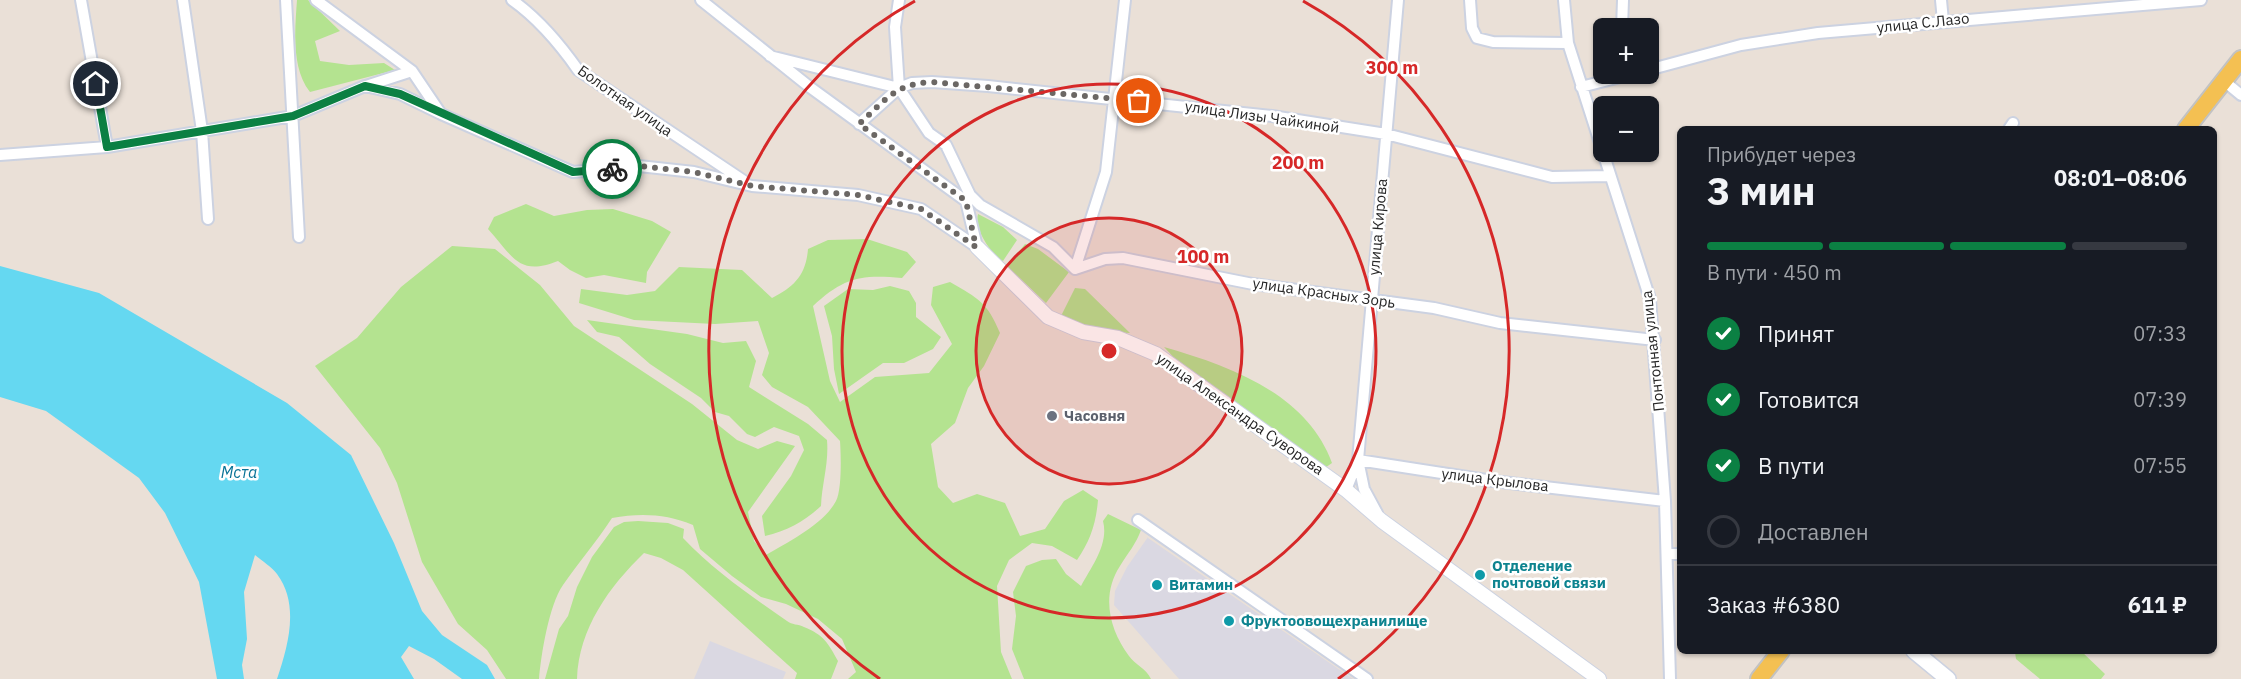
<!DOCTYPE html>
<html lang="ru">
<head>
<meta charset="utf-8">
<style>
	:root { --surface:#171b24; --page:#242831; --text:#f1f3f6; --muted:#9ea1a6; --line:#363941; --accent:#0b8043 }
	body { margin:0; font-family:"IBM Plex Sans",sans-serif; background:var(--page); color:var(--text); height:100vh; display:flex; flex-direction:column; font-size:22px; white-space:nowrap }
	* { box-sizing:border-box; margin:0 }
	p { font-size:20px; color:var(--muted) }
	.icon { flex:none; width:33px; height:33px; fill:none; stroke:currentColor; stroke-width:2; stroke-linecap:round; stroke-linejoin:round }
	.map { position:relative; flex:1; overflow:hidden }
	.panel { position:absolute; left:1677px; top:126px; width:540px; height:528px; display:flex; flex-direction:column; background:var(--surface); border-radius:9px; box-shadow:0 2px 4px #0004 }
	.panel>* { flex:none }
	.fabs { position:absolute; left:1593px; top:18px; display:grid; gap:12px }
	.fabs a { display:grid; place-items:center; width:66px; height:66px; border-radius:9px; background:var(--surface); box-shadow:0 2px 4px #0004; font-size:30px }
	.pin { position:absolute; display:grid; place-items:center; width:51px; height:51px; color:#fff; margin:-26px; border:3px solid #fff; border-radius:50%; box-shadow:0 2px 6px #0007 }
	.courier { position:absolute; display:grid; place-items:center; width:60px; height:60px; margin:-30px; border:4px solid #0b8043; border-radius:50%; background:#fff; color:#222; box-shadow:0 2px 8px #0007 }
	.headline em { font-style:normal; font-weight:700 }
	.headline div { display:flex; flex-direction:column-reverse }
	.headline { display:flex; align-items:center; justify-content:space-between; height:102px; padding:0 30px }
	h1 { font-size:39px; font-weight:700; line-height:45px }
	.bar { display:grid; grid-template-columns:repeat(4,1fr); gap:9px 6px; align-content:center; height:72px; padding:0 30px }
	.bar i { height:8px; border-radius:4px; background:var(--line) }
	.bar .active { background:var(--accent) }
	.bar p { grid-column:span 4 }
	.line { display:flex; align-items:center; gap:15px; padding:0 30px; border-top:2px solid var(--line) }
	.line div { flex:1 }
	ol { padding:0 30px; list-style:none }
	li { display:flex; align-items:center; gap:18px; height:66px }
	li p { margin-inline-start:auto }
	li .icon { padding:6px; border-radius:50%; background:var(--accent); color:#fff; stroke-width:4 }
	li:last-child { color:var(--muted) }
	li i { width:33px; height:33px; border:3px solid var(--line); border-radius:50% }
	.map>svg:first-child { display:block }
	.industrial { fill:#dad8e2 }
	.green { fill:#b4e390 }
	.water { fill:#65d8f1 }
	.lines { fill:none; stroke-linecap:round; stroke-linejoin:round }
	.minor-casing { stroke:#ccd2e1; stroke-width:14 }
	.tertiary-casing { stroke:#ccd2e1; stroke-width:16 }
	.secondary-casing { stroke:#ccd2e1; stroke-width:18 }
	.primary-casing { stroke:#c2c2c2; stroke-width:20 }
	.minor { stroke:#fff; stroke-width:10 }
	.tertiary { stroke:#fff; stroke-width:14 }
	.secondary { stroke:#fff; stroke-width:15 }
	.primary { stroke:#f4c052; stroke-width:16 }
	.done { stroke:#6b6764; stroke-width:6; stroke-dasharray:0 10.8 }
	.route { stroke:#0b8043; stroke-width:8 }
	.ring { fill:none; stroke:#d62828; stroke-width:3 }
	.worship-dot { fill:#6b7280; stroke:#fff; stroke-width:2 }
	.culture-dot { fill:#0f9aa8; stroke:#fff; stroke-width:2 }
	.labels { text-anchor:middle; stroke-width:5; stroke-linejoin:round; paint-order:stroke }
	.street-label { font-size:15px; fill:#262626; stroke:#fff }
	.worship-label { font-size:15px; font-weight:bold; fill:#5b616d; stroke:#fff; text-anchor:start }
	.culture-label { font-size:15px; font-weight:bold; fill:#0d838f; stroke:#fff; text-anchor:start }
	.water-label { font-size:16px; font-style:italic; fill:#097397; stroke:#fff }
	.centre { fill:#d62828; stroke:#fff; stroke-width:3 }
	.ring-label { font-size:18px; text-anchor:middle; font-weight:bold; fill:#d62828; stroke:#fff; stroke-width:5; stroke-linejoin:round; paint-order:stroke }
</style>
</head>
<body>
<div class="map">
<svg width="2241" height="679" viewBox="0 0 2241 679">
	<rect width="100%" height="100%" fill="#eae0d7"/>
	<path class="industrial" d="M1148,537V538L1353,679H1179L1114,605L1115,591L1127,567Z
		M710,641L786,672L783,679H694Z"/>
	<path class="green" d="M297,0H308L340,31L315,41L320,61L349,65L384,63L395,70L310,92C291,68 295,29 297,0Z
		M526,204L554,216L587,210L613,209L652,221L671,232L647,272L646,283L604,275L586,278L570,270L558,261C518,277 513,256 488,229L494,217Z
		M978,214L1003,227L1017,240L1003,261C990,253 974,229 978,214Z
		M867,239L907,252L916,262L902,278C860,274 843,278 813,306L830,381L840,402L875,377L929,373L952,344L931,305L933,287L950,282C979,299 987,302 1000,333L984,366L968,388L955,423L931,444L938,487L953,503L977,494L1005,503L1020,536L1045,529L1064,501L1083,490L1098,500C1096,524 1090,541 1077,560L1052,546L1032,543L1009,560L997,586L1001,652L1012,679H848L856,672L842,639L818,619L786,604L761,597L732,576L700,549L693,525C666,514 641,513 612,518C597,541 579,562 563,585C549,605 541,655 539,679H506L487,650L458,624L422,562L397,483L380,448L315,366L357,338L401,287L452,246L495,249L540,285L574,326L692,404L737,440L758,449L777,441L795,446L748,512L754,541L766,555C788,542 824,524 836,501C842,490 841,454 840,441L808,407L772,387L762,375L769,353L758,321L715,324L634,320L579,303L581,289L627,295L655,291L679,267L742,270L772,298C794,287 806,275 808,249L828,240Z
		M1025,244L1038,249L1069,272L1046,303L1007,266Z
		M890,286L909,291L916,303V317L941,337L933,349L904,363H883L839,394L834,369L832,336L824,306L848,289L873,290Z
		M1075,288L1085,289L1130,333L1113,332L1060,318Z
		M587,320L687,334L723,343L746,341L756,361L749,387L808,424L827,440C829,463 822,483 821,506C805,521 787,531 765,536L762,516L791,476L804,450L799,436L774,427L755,437L747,434L729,416L715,412L701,398L650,364L619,337L597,332Z
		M1164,347C1230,366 1307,394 1332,463L1322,470L1180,364Z
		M1108,514L1141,530C1136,544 1128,553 1120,566C1101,595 1109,629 1129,656C1135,665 1146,668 1151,679H1024L1012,649L1016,616L1013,592L1026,566L1042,560L1056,559L1066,574L1081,586C1092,566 1109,544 1103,521Z
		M638,521L668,523L684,529L683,538C714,571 750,595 787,621C792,625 798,624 804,627C824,635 828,643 838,661L831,679H795L797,673L683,570L661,558L644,553C609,587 579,628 577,679H545L559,629L568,616L577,587L592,557L614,527L624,522Z
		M2081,651L2105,674L2101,679H2040L2016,659L2015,652Z"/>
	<path class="water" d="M0,266L99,293L287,403L351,455L394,543L422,611L442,635L487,665L495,679H462L434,659L409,646L401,657L414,679H277C288,646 300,605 277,574C272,567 262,561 255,555L244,592L247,639L242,665L244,679H217L199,582L165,513L139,478L46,411L0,397Z"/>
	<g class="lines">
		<defs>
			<path id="minor" d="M81,0L107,147
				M183,0L202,131L208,219
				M286,0L299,237
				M316,0L412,71L441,114L573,172L639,166L694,172L752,186L858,195L921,209L977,247
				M512,0C539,19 559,43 578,70L744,181
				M701,0L811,88L966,201L977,247
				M1470,0L1472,28L1477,38L1493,42L1568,43
				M1564,0L1568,43L1650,299L1665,501L1670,679
				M1941,0L1943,21
				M1622,28L1623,0
				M770,56L899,88L912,83L932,82L988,86L1272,116L1386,134L1552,177L1609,176
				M1648,70L1741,45L1818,33L2201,0
				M2224,81L2241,95
				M366,86L412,71
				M1581,87L1632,74
				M899,88L929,133L946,145L970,195L980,205L1053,247L1075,269L1105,259L1123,258L1253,284L1434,308L1500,323L1655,340
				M859,124L899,88L895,27L899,0
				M2009,129L2013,123
				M0,155L107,147L293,116L365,86L400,94L439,113
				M1075,269L1106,172L1125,0
				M1346,490L1358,460L1493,481L1665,501
				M1377,513L1364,489L1358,460L1398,0
				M1138,520L1367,679
				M1667,554H1680"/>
			<path id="tertiary" d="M977,247L1048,317L1083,332L1118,338L1156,354L1346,490L1382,521L1599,679"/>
			<path id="secondary" d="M1914,651L1948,679"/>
			<path id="primary" d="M2186,129L2241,59
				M1759,679L1781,651"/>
		</defs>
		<use href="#minor" class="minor-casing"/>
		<use href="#tertiary" class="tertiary-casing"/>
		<use href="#secondary" class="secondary-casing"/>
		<use href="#primary" class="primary-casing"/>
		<use href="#minor" class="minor"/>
		<use href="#tertiary" class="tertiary"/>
		<use href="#secondary" class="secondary"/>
		<use href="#primary" class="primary"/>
	</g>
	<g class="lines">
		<path class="done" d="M612,169L639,166L694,172L752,186L858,195L921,209L976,247L966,201L859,124C886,100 894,84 932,82L1139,101"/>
		<path class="route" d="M96,84L107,147L293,116L365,86L400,94L573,172L612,169"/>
	</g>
	<circle cx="1109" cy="351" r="133" fill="#d62828" fill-opacity=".12"/>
	<g class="ring">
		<circle cx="1109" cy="351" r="133"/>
		<circle cx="1109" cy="351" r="267"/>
		<path d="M880 679A400 400 0 0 1 915 1M1303 1A400 400 0 0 1 1338 679"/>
	</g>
	<circle class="worship-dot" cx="1052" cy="416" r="6"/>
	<g class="culture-dot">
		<circle cx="1480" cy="575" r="6"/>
		<circle cx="1157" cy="585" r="6"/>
		<circle cx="1229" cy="621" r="6"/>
	</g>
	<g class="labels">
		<g class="street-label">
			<text transform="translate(1923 23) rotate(-6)" y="5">улица С.Лазо</text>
			<text transform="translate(625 101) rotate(35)" y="5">Болотная улица</text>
			<text transform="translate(1262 117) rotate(8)" y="5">улица Лизы Чайкиной</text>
			<text transform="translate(1378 227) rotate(-85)" y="5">улица Кирова</text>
			<text transform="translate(1324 293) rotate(8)" y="5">улица Красных Зорь</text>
			<text transform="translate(1653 351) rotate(-96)" y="5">Понтонная улица</text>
			<text transform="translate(1240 414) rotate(35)" y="5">улица Александра Суворова</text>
			<text transform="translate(1495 480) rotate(7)" y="5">улица Крылова</text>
		</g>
		<g class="worship-label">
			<text x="1064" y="421">Часовня</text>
		</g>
		<g class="culture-label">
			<text x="1492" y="571">Отделение<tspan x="1492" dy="17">почтовой связи</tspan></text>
			<text x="1169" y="590">Витамин</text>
			<text x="1241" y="626">Фруктоовощехранилище</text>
		</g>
		<g class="water-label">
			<text x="239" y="478">Мста</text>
		</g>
	</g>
	<circle cx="1109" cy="351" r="9" class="centre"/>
	<g class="ring-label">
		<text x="1392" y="74">300 m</text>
		<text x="1298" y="169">200 m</text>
		<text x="1203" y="263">100 m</text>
	</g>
</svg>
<div class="fabs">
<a>+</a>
<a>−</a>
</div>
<div class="pin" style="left:1139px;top:101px;background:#ea580c"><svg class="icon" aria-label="bag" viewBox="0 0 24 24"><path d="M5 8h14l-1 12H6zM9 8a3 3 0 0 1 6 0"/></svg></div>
<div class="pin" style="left:96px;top:84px;background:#1f2937"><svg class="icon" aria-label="home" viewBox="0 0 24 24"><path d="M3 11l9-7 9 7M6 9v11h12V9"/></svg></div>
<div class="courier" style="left:612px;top:169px"><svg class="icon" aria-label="bike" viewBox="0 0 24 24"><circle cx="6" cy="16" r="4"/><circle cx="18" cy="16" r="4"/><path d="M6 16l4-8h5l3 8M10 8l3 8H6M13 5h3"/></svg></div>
<section class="panel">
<div class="headline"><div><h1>3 мин</h1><p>Прибудет через</p></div><em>08:01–08:06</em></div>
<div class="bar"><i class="active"></i><i class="active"></i><i class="active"></i><i></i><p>В пути · 450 m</p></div>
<ol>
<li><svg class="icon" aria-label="check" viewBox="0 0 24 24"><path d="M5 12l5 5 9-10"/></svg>Принят<p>07:33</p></li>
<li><svg class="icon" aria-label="check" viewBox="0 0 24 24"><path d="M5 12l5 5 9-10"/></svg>Готовится<p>07:39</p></li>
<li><svg class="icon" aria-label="check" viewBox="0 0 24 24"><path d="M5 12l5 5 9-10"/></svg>В пути<p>07:55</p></li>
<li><i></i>Доставлен</li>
</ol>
<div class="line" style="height:78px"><div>Заказ #6380</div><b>611 ₽</b></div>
</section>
</div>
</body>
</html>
